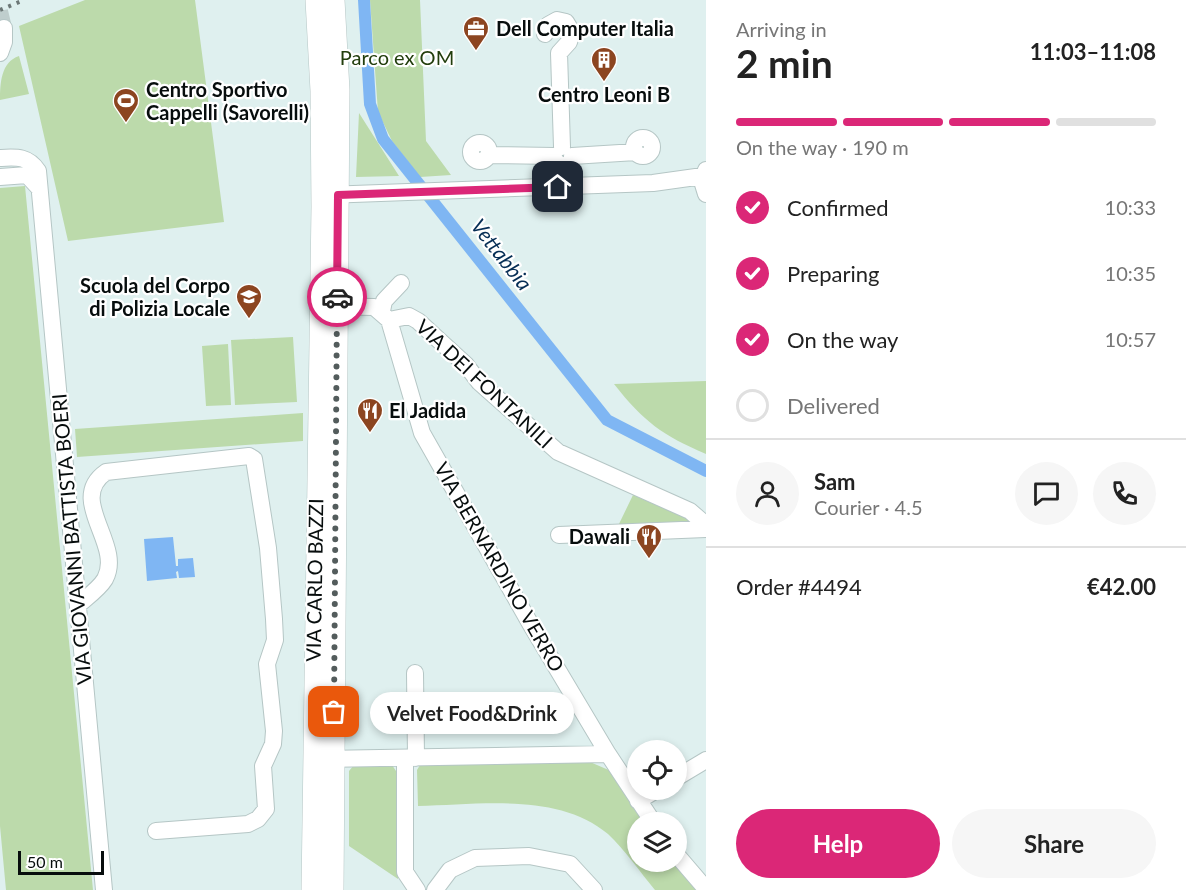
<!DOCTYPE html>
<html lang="en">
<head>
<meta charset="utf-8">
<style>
	:root { --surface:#fff; --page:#f6f6f6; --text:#222; --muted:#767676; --line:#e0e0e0; --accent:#db2777 }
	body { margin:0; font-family:Lato,sans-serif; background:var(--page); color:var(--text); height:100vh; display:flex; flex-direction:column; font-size:22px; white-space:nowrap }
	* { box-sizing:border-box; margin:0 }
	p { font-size:20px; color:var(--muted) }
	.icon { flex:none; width:33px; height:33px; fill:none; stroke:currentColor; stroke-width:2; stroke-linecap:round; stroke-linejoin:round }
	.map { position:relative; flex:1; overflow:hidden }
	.details { display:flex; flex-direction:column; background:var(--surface); width:480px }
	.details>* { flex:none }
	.tools { position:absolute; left:627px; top:740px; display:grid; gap:12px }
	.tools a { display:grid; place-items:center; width:60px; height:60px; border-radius:50%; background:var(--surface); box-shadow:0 3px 9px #0003; font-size:30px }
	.scale { position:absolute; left:18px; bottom:15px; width:86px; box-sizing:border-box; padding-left:6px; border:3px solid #070d0d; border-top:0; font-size:16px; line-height:21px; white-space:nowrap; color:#070d0d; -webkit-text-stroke:4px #fff; paint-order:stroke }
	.pin { position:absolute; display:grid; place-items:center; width:51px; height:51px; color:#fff; margin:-26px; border-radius:12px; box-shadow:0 3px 9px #0006 }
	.courier { position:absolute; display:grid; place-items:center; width:60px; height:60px; margin:-30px; border:4px solid #db2777; border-radius:50%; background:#fff; color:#222; box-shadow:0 2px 8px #0007 }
	.bubble { position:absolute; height:42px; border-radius:21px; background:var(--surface); box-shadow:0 3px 9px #0003; font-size:20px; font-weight:700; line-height:42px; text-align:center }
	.summary em { font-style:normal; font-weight:700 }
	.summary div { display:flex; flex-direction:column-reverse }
	.summary { display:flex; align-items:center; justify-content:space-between; height:102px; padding:0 30px }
	h1 { font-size:39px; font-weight:700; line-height:45px }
	.bar { display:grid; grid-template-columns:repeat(4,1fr); gap:9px 6px; align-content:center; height:72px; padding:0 30px }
	.bar i { height:8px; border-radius:4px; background:var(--line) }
	.bar .active { background:var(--accent) }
	.bar p { grid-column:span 4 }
	.line { display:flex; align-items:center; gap:15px; padding:0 30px; border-top:2px solid var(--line) }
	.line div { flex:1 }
	.round { display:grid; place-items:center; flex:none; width:63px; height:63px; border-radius:32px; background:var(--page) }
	ol { padding:0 30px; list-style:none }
	li { display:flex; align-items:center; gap:18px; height:66px }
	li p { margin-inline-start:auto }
	li .icon { padding:6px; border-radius:50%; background:var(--accent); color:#fff; stroke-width:4 }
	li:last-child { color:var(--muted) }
	li i { width:33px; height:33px; border:3px solid var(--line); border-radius:50% }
	.primary-button { display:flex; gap:12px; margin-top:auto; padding:12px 30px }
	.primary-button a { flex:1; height:69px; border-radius:36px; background:var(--accent); color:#fff; font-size:24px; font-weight:700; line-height:69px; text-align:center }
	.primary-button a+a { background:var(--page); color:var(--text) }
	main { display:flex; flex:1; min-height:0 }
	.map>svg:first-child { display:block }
	.green { fill:#bcdaab }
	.water { fill:#7fb6f3 }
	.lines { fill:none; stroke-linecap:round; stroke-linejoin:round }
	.canal { stroke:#7fb6f3; stroke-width:12 }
	.minor-tunnel { stroke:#bfcecd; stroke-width:16; stroke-dasharray:16 8; stroke-linecap:butt }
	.minor-casing { stroke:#b5c6c5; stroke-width:18 }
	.major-casing { stroke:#b5c6c5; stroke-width:22 }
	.minor { stroke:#fff; stroke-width:16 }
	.major { stroke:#fff; stroke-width:21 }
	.rail { stroke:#6c7776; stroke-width:4; stroke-dasharray:3 6; stroke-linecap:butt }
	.done { stroke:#535c5c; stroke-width:6; stroke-dasharray:0 10.8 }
	.route { stroke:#db2777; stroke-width:8 }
	.labels { text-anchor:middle; stroke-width:4.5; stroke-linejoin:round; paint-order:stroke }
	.poi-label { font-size:20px; font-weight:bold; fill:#070d0d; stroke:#fff; text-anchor:start }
	.park-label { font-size:20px; fill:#223e0d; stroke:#fff }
	.street-label { font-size:20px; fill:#070d0d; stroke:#fff }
	.water-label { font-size:21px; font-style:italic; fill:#062e55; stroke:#fff }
</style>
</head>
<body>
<main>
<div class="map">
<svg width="706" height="890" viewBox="0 0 706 890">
	<rect width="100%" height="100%" fill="#dff0ef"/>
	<path class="green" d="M85,0H195L224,222L68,241L19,26Z
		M370,0H420L426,141L451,175L420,177L392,141L378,112Z
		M19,56L29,94L0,100C0,83 1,62 19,56Z
		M359,113L399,176L356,177Z
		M25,186L93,890H6L0,826V188Z
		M293,337L297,402L235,405L231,340Z
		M228,344L231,405L206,406L202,346Z
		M706,381V454C662,435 644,422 614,384Z
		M303,413V441L77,457L75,429Z
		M633,495L691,520L689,524L618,526Z
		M590,762L611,771L645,822H638V861H675L699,890H655C640,872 625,850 608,834C558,792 479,805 418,806L417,770L420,765Z
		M354,765H392L396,771L398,879L349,846V771Z"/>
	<path class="water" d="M173,537L176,566H178V559L193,558L195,577L179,578L178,571L176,572L177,578L147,581L144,539Z"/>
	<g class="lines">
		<path class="canal" d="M364,0L370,104L383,139L607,420L706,471"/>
		<path class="minor-tunnel" d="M0,11L4,28"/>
		<defs>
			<path id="minor" d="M545,34L548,25L557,20L566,22L572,32L569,42L559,53L562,147
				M0,53L4,42V28
				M634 147a9 9 0 1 1 18 0a9 9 0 1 1-18 0Z
				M471 152a9 9 0 1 1 18 0a9 9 0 1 1-18 0Z
				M488,155L554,156
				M572,156L636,152
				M0,158C17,157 28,156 38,171L104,890
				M570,162L571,187
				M558,163V187
				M706,170L702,181L706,194
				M0,177L27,175L39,188
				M326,195L653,183L703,176
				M327,306L374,307L389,320L422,433L531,625L608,754L653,822
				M382,311L384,301L401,283
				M389,320L409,316L418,321L466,365L479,382L558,452L690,511L706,525
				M559,535L706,529
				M78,605C86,598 99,589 105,579C124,544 66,500 106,472L249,456L254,459L268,548L274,619L275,640L267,664L274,731L273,744L263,766L266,809L258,819L248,824L156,831
				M415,673L416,758
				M405,758V872L417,890
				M323,759L608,754
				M676,778L706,760
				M638,801L658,789
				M676,854L706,889
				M435,890L450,870L475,858L529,856L570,864L594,890"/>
			<path id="major" d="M312,890L322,207L321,91L316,0
				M333,890L339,90L334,0"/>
		</defs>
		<use href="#minor" class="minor-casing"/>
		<use href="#major" class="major-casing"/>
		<use href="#minor" class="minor"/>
		<use href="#major" class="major"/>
		<path class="rail" d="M0,10L24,0"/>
	</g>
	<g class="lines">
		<path class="done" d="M334,712L337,297"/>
		<path class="route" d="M337,297L338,195L558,187"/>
	</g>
	<defs>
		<symbol id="office-pin" viewBox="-11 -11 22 30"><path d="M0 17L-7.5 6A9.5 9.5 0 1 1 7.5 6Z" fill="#8c4520" stroke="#fff"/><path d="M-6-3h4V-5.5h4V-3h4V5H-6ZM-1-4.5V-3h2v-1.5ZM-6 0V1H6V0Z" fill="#fff"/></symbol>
		<symbol id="building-pin" viewBox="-11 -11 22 30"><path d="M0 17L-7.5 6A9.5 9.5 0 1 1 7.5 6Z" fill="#8c4520" stroke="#fff"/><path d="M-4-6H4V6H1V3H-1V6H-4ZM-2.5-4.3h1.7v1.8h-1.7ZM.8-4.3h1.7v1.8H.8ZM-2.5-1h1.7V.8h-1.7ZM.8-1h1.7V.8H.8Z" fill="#fff"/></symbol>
		<symbol id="stadium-pin" viewBox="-11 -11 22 30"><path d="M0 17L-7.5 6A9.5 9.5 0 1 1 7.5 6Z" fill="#8c4520" stroke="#fff"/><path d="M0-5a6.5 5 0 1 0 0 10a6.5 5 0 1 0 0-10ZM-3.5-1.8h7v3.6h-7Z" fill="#fff"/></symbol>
		<symbol id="school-pin" viewBox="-11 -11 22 30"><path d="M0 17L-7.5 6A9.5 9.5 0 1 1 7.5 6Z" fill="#8c4520" stroke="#fff"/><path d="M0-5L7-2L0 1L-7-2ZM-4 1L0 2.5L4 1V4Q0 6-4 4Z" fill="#fff"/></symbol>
		<symbol id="restaurant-pin" viewBox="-11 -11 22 30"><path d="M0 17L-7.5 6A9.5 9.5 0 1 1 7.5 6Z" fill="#8c4520" stroke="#fff"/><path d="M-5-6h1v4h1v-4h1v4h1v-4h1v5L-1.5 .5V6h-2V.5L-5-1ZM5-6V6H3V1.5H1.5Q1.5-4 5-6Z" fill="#fff"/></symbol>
	</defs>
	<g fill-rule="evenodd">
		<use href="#office-pin" x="461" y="14" width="30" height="40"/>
		<use href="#building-pin" x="589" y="45" width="30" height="40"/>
		<use href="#stadium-pin" x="111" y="86" width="30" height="40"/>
		<use href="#school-pin" x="234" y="282" width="30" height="40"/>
		<use href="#restaurant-pin" x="355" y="396" width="30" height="40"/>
		<use href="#restaurant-pin" x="634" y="522" width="30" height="40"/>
	</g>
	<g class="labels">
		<g class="poi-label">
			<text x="496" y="36">Dell Computer Italia</text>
			<text x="146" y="97">Centro Sportivo<tspan x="146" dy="23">Cappelli (Savorelli)</tspan></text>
			<text x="604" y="102" text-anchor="middle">Centro Leoni B</text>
			<text x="230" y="293" text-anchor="end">Scuola del Corpo<tspan x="230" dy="23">di Polizia Locale</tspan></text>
			<text x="389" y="418">El Jadida</text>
			<text x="630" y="544" text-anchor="end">Dawali</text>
		</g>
		<g class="park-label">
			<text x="397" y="65">Parco ex OM</text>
		</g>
		<g class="street-label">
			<text transform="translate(484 384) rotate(43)" y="7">VIA DEI FONTANILI</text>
			<text transform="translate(72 539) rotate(-95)" y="7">VIA GIOVANNI BATTISTA BOERI</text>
			<text transform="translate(499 567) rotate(60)" y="7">VIA BERNARDINO VERRO</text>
			<text transform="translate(315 580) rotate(-89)" y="7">VIA CARLO BAZZI</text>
		</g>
		<g class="water-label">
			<text transform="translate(501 255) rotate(52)" y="7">Vettabbia</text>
		</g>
	</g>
</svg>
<div class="tools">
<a><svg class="icon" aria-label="locate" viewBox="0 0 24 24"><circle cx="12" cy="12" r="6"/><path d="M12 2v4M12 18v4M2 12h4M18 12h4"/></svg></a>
<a><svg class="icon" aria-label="layers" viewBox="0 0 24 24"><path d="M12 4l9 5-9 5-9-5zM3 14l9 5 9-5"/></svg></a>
</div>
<div class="scale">50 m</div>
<div class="pin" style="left:334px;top:712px;background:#ea580c"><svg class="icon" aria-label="bag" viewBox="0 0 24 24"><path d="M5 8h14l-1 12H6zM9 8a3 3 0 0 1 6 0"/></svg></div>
<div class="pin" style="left:558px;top:187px;background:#1f2937"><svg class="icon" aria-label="home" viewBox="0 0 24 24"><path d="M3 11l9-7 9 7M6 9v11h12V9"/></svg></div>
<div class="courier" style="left:337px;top:297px"><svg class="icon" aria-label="car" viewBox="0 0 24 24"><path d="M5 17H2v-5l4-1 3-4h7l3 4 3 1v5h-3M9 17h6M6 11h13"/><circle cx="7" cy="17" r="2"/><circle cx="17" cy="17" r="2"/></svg></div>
<div class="bubble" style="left:370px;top:692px;width:204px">Velvet Food&amp;Drink</div>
</div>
<section class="details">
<div class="summary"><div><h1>2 min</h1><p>Arriving in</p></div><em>11:03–11:08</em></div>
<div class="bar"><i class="active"></i><i class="active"></i><i class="active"></i><i></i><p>On the way · 190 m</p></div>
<ol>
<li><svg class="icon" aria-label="check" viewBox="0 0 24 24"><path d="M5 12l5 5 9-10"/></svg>Confirmed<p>10:33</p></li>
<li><svg class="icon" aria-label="check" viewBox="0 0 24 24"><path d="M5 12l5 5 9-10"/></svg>Preparing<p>10:35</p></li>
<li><svg class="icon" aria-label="check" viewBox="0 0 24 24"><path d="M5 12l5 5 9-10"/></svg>On the way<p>10:57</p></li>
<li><i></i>Delivered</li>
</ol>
<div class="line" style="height:108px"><a class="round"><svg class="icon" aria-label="person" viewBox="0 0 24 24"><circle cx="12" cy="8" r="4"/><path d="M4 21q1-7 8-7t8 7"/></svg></a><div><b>Sam</b><p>Courier · 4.5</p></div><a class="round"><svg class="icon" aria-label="chat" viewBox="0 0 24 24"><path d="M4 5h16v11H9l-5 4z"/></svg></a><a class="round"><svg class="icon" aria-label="phone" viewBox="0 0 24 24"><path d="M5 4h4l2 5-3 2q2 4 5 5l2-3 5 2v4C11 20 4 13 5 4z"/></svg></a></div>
<div class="line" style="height:78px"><div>Order #4494</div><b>€42.00</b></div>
<div class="primary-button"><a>Help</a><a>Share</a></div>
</section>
</main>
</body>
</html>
